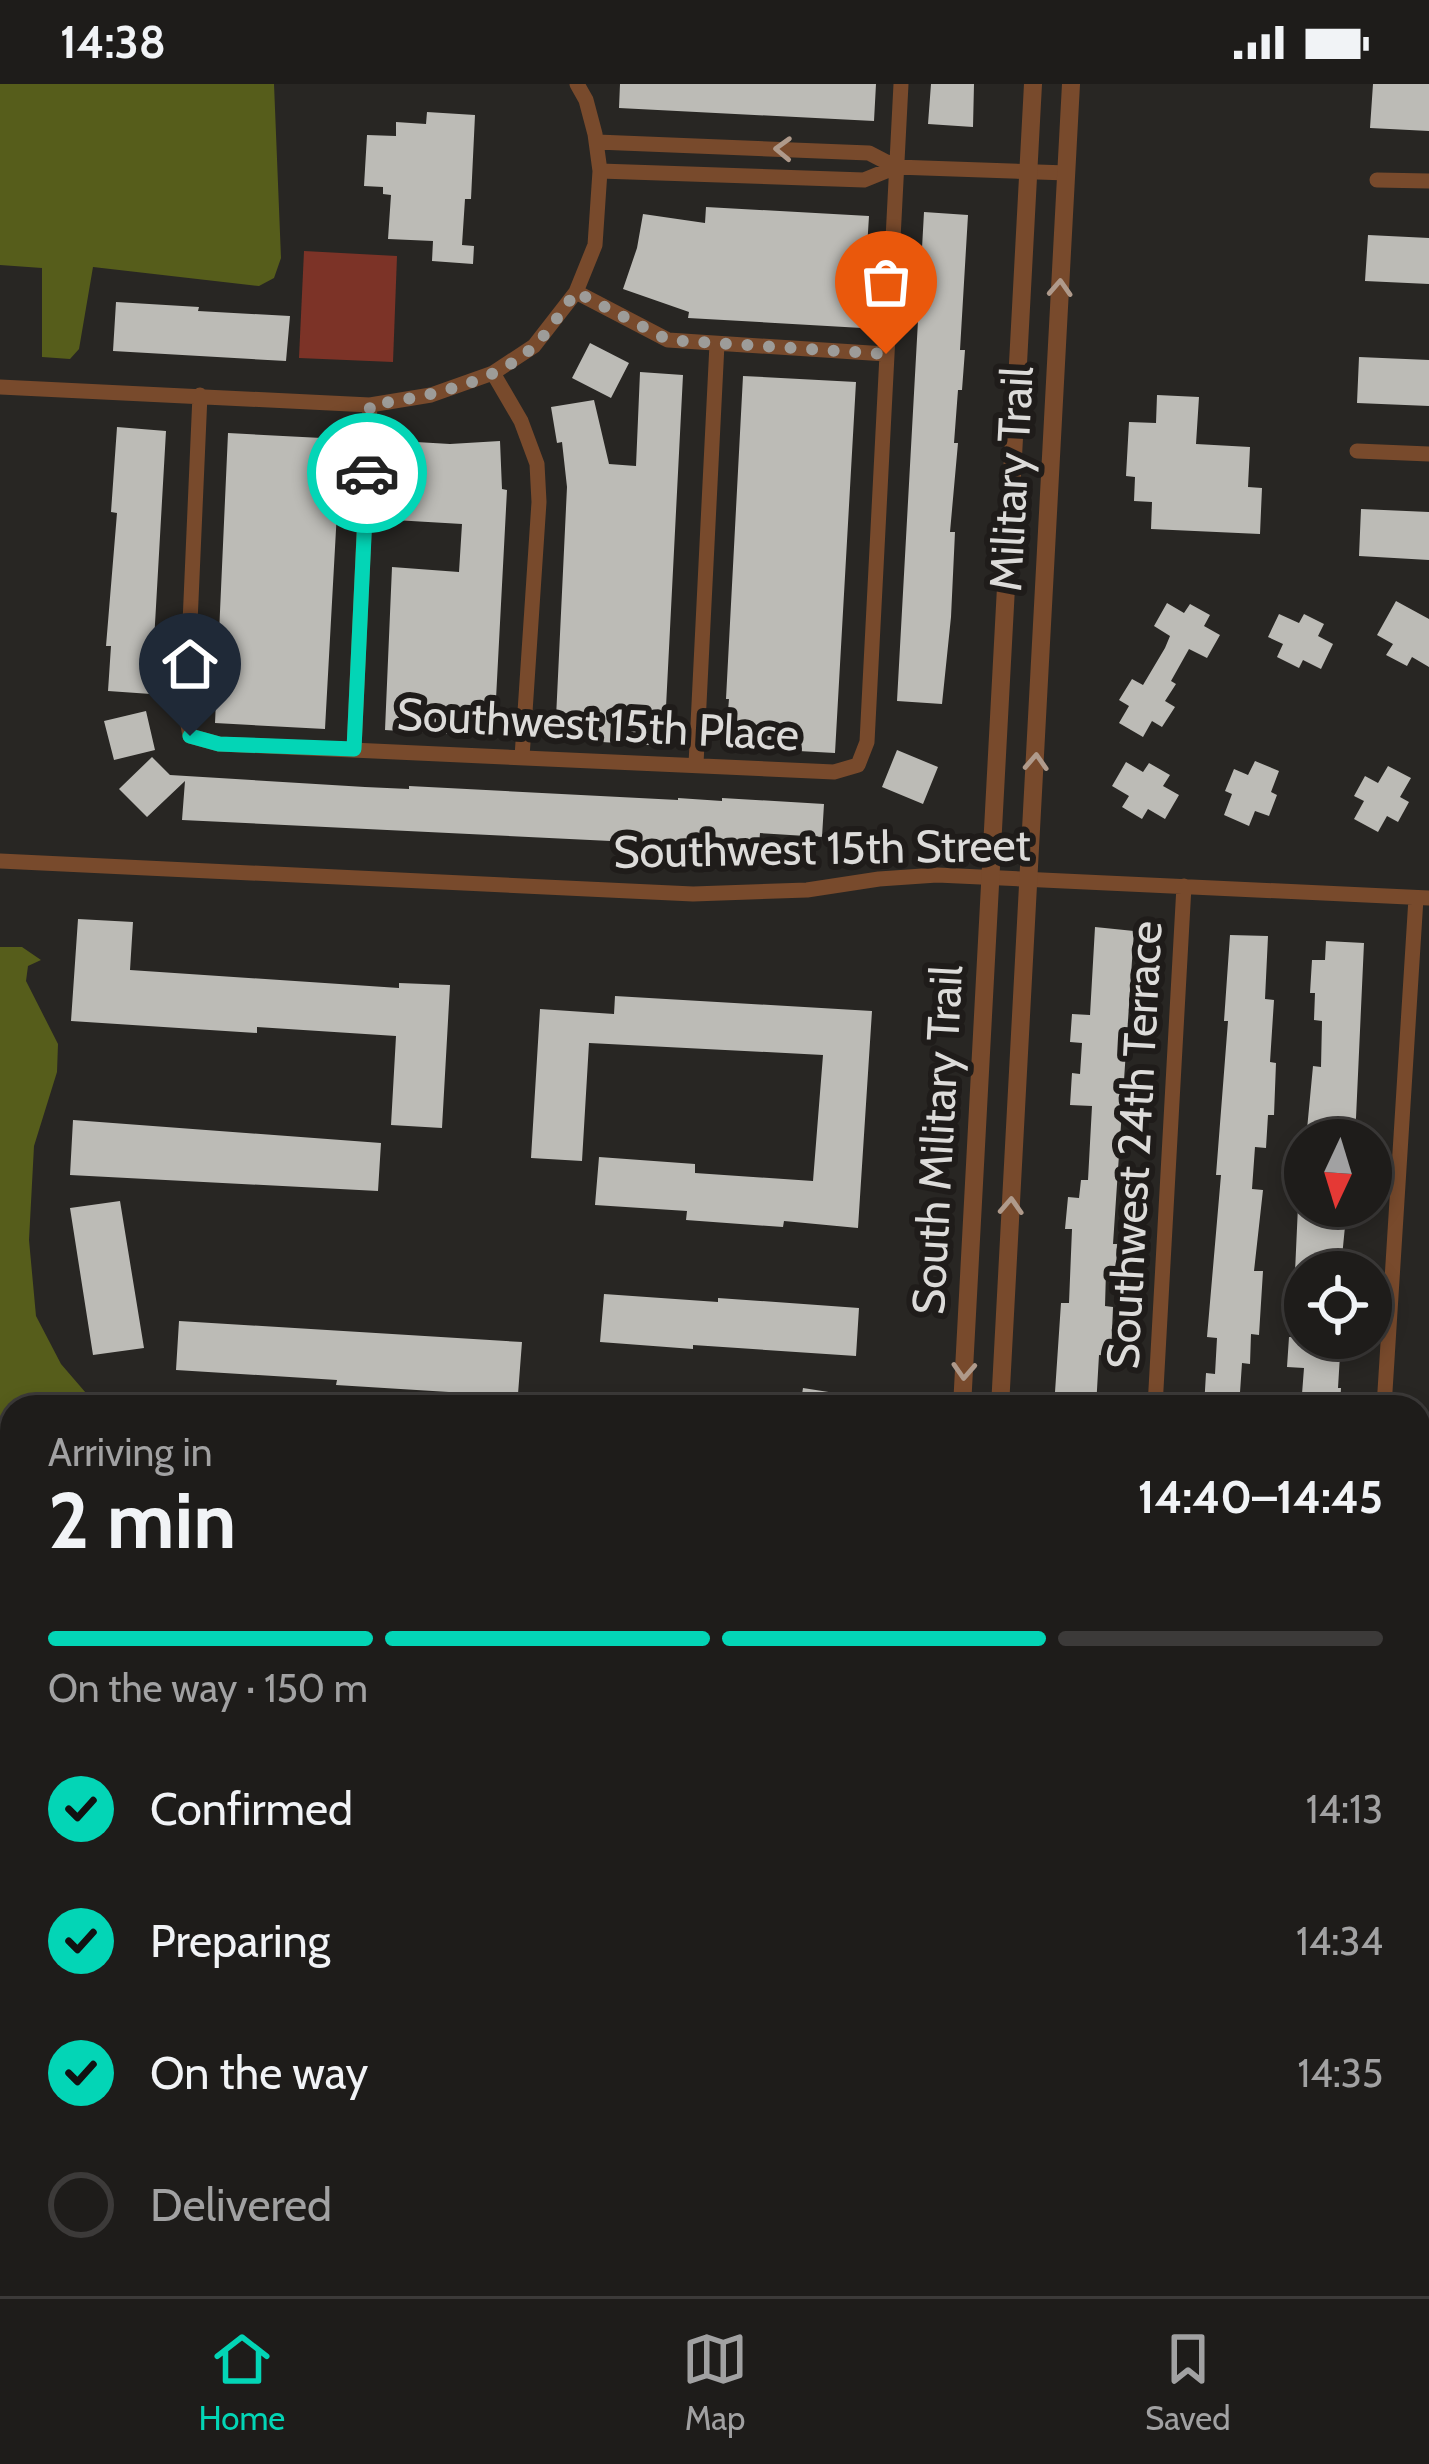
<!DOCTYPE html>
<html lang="en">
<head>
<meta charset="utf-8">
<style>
	:root { --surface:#1e1c1a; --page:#262523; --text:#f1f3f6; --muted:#a1a1a2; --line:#3c3a39; --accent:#03d5b6 }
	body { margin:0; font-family:Cabin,sans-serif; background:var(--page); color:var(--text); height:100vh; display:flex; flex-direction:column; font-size:45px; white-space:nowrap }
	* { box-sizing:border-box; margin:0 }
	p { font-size:39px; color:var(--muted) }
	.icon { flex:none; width:66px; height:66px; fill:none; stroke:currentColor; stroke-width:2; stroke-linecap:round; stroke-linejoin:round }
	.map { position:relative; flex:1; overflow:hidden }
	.drawer { position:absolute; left:0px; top:1311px; width:1431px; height:903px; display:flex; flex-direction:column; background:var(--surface); border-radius:36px 36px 0 0; box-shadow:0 6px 18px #0003,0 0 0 3px var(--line) }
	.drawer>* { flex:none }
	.needle { width:78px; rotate:184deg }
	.fabs { position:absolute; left:1284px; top:1035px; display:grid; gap:24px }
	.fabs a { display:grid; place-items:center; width:108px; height:108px; border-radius:50%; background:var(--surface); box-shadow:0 6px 18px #0003,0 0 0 3px var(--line); font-size:60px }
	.pin { position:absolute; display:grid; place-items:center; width:102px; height:102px; color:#fff; margin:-123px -51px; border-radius:50% 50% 50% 0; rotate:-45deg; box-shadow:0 0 12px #0007 }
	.pin .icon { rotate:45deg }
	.courier { position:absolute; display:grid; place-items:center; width:120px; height:120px; margin:-60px; border:9px solid #03d5b6; border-radius:50%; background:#fff; color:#222; box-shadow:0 3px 15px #0007 }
	.summary em { font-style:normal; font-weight:700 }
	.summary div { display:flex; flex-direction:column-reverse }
	.summary { display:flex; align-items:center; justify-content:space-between; height:204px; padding:0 48px }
	h1 { font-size:78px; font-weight:700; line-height:90px }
	.bar { display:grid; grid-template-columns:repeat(4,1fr); gap:18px 12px; align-content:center; height:144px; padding:0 48px }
	.bar i { height:15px; border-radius:9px; background:var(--line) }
	.bar .current { background:var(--accent) }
	.bar p { grid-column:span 4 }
	ol { padding:0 48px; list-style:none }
	li { display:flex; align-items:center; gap:36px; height:132px }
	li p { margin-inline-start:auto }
	li .icon { padding:12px; border-radius:50%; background:var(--accent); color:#111; stroke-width:4 }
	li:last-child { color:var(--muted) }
	li i { width:66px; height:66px; border:6px solid var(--line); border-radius:50% }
	.status { display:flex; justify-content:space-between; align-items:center; height:84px; padding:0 60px; background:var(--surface); direction:ltr }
	.status svg { height:33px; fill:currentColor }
	.tab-bar { display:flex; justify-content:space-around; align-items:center; height:168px; border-top:3px solid var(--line); background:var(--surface); font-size:33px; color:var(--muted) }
	.tab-bar a { display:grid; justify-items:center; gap:6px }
	.tab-bar .current { color:var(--accent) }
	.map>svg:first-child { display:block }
	.green { fill:#7c3327 }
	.water { fill:#565d1b }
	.building { fill:#bcbbb6 }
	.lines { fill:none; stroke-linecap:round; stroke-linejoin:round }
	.minor { stroke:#784a2c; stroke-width:15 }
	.tertiary { stroke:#784a2c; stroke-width:18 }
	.oneway { stroke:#af9a8b }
	.done { stroke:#9d9c99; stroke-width:12; stroke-dasharray:0 21.6 }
	.route { stroke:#03d5b6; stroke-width:15 }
	.labels { text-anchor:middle; stroke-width:12; stroke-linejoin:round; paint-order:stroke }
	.street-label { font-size:45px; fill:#dcdbd9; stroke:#1f1c1a }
</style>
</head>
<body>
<div class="status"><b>14:38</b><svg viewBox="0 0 49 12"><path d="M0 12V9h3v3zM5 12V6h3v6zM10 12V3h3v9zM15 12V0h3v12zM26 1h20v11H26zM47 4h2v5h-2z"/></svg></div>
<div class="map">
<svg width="1429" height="2212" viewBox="0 0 1429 2212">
	<rect width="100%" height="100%" fill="#282623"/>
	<path class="green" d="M304,167L397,172L393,278L299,274Z"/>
	<path class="water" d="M0,0H274L281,174L274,194L259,202L93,183L79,265L70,275L42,273V184L0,181Z
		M0,863H22L41,876L28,882L26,897L58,960L57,988L34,1062L29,1156L36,1232L61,1280L98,1323H12V1431L0,1439Z"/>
	<path class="building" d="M620,0H876L874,37L619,24Z
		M931,0H974L973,43L928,40Z
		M1373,0H1429V47L1370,44Z
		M427,28L475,31L471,115H465L462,161L474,162L473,180L432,177L433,157L388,155L391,111L383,110V103L364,102L367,51L396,52V38L426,40Z
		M706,123L869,132L862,244L688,234L689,228L623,205L637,164L643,130L705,139Z
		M924,128L968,131L960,266H965L962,306H958L954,359H958L950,448H955L951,533L942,620L897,617Z
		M1368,151L1429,154V200L1365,197Z
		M116,218L199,223L198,227L290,232L286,277L113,267Z
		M590,259L629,279L611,314L572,294Z
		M1359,273L1429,276V322L1357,319Z
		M640,288L683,291L664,662L555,655L567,403L562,358L557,359L551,323L594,316L609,380L636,382Z
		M743,292L856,298L835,669L725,663L729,615H726Z
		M1157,311L1199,313L1196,360L1250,363L1248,403L1262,404L1260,450L1151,445L1152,418L1134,417L1135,393L1126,392L1129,338L1156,339Z
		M117,343L166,347L151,610L108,607L111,562H106L117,429L111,428Z
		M228,349L341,355L325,645L215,639Z
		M399,357L450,360L500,357L502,405L507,406L494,653L385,646L392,483L459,488L462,440L394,436Z
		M1361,425L1429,428V476L1359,472Z
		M1396,517L1429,535V583L1412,573L1407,582L1386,571L1393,560L1377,551Z
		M1167,519L1184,529L1190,520L1210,531L1204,542L1220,551L1207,574L1189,565L1171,597L1176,600L1165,617L1175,623L1162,643L1152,637L1143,653L1119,639L1129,622L1119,616L1132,595L1143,601L1165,564L1170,552L1154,542Z
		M1279,530L1299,539L1304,530L1324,540L1318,552L1333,560L1321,585L1303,576L1299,584L1277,573L1283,560L1268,553Z
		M146,627L155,666L114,676L104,637Z
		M897,666L938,683L923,720L882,703Z
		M152,673L170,691L365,703L409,705V702L678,716V714L722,717V714L824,720L822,753L760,749L759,761L713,758V762L182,736L185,697L147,733L119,705Z
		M1255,677L1279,687L1271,708L1277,711L1269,732L1255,727L1249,742L1224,731L1232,710L1225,707L1234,685L1248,691Z
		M1126,678L1143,688L1149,679L1170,691L1163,702L1179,711L1165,735L1148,725L1142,735L1122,723L1129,712L1112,702Z
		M1388,682L1411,694L1400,713L1409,718L1398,738L1387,732L1378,748L1354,735L1364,717L1354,712L1365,692L1378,699Z
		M78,835L133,838L130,886L399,904V899L450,901L442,1044L391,1041L396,952L257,943V949L71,937Z
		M1095,843L1134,847L1113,1160H1117L1116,1187H1106L1105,1222L1113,1223L1111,1272L1099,1271L1096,1323H1054L1061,1219H1069L1072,1145H1065L1068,1113L1079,1114L1081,1096H1088L1092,1022L1070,1021L1072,989L1080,990L1082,959L1070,958L1072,930L1090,931Z
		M1230,851L1268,852L1265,915L1274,916L1270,978L1276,979L1274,1031H1268L1266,1064L1255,1063L1252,1105L1263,1106L1254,1187H1263L1259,1251L1251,1250L1250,1280L1242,1279L1239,1323H1204L1206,1289L1215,1290L1217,1254L1207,1253L1221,1091H1216L1228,937H1224Z
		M1326,857L1364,859L1355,1056H1306L1313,982L1321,983L1322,937L1314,936L1315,909H1310L1312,876H1325Z
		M615,912L872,927L858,1144L784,1137L783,1143L686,1136L687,1127L595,1121L599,1073L695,1080V1089L813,1097L823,971L589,959L582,1077L531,1074L540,925L614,930Z
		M73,1036L381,1059L378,1107L70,1091Z
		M120,1117L144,1264L93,1271L70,1124Z
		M1298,1122H1347L1342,1173H1349V1188H1295Z
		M604,1210L718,1218V1214L859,1224L856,1272L693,1261V1265L600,1258Z
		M179,1237L522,1258L517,1323H464L465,1309L336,1301L337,1296L176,1286Z
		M1289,1253L1341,1254L1338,1304H1341L1340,1323H1301L1304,1284L1287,1283Z
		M803,1304L867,1314L866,1323H800Z"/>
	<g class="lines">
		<path class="minor" d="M597,58L869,69L896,83
			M600,87L864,96L896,83L1067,89
			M1377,96L1429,97
			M576,208L668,256L886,270
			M493,289L521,337L537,380L539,418L522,673
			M0,303L370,321L431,311L493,289L534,262L576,208L595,161L600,87L595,50L586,16L577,0
			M200,311L186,630L190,652L219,660L834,688L858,681L867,658L901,0
			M1357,367L1429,370
			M354,665L370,321
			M696,680L717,260
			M0,777L693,810L807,806L879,795L937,791L1429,814
			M1155,1323L1184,802
			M1384,1323L1416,814
			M1419,1594L1429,1607
			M1419,1781L1429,1757
			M987,2202L1264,2212
			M952,2212L953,2202
			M1339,2212V2202"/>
		<path class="tertiary" d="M962,1323L1033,0
			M1000,1323L1071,0
			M0,2021L12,2018
			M0,2058L12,2055"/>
	</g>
	<defs><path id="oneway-chevron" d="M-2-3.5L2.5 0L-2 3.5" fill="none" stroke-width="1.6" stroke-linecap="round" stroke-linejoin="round" transform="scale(3)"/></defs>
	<g class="oneway">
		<use href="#oneway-chevron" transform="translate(783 65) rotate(-178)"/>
		<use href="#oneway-chevron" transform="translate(1060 204) rotate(-87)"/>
		<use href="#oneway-chevron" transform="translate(1036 678) rotate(-87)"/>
		<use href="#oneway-chevron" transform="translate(1011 1122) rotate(-87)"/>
		<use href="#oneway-chevron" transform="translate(964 1287) rotate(93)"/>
	</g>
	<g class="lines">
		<path class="done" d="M367,389L370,321C423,313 497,300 536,260C551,245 563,225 576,208L668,256L886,270"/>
		<path class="route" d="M190,652L219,660L354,665L367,389"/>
	</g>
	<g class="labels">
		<g class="street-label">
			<text transform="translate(1011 395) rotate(-87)" y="16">Military Trail</text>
			<text transform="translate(598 640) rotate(3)" y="16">Southwest 15th Place</text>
			<text transform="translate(822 764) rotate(-1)" y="16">Southwest 15th Street</text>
			<text transform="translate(937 1056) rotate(-87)" y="16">South Military Trail</text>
			<text transform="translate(1134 1061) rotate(-87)" y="16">Southwest 24th Terrace</text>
		</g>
	</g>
</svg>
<div class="fabs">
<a><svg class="needle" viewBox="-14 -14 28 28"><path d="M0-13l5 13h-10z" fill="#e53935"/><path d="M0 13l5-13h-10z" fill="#a1a1a2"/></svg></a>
<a><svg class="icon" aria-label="locate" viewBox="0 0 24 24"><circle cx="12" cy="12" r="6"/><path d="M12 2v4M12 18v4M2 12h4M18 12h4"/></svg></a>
</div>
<div class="pin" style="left:886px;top:270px;background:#ea580c"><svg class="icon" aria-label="bag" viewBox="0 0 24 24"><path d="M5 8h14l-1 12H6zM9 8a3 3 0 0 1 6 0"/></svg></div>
<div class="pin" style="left:190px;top:652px;background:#1f2937"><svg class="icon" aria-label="home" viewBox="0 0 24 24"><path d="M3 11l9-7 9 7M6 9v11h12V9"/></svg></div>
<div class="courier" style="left:367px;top:389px"><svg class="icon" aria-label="car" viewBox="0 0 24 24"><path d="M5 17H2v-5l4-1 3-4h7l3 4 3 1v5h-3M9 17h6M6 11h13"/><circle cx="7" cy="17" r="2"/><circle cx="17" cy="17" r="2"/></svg></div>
<section class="drawer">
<div class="summary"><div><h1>2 min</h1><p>Arriving in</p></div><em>14:40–14:45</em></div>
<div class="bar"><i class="current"></i><i class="current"></i><i class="current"></i><i></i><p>On the way · 150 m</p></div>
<ol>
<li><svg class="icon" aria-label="check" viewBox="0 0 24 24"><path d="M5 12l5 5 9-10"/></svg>Confirmed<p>14:13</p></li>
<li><svg class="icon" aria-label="check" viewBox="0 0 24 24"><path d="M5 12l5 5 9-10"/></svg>Preparing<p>14:34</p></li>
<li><svg class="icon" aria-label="check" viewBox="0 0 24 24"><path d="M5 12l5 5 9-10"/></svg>On the way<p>14:35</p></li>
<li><i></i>Delivered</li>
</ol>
</section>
</div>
<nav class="tab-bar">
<a class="current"><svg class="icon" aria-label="home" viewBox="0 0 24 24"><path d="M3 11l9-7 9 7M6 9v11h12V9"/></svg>Home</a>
<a><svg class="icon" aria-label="map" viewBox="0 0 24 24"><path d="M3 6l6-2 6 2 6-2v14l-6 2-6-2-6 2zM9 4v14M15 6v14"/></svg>Map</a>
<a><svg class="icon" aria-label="saved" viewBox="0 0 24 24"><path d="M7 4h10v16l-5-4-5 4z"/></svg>Saved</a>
</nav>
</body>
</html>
